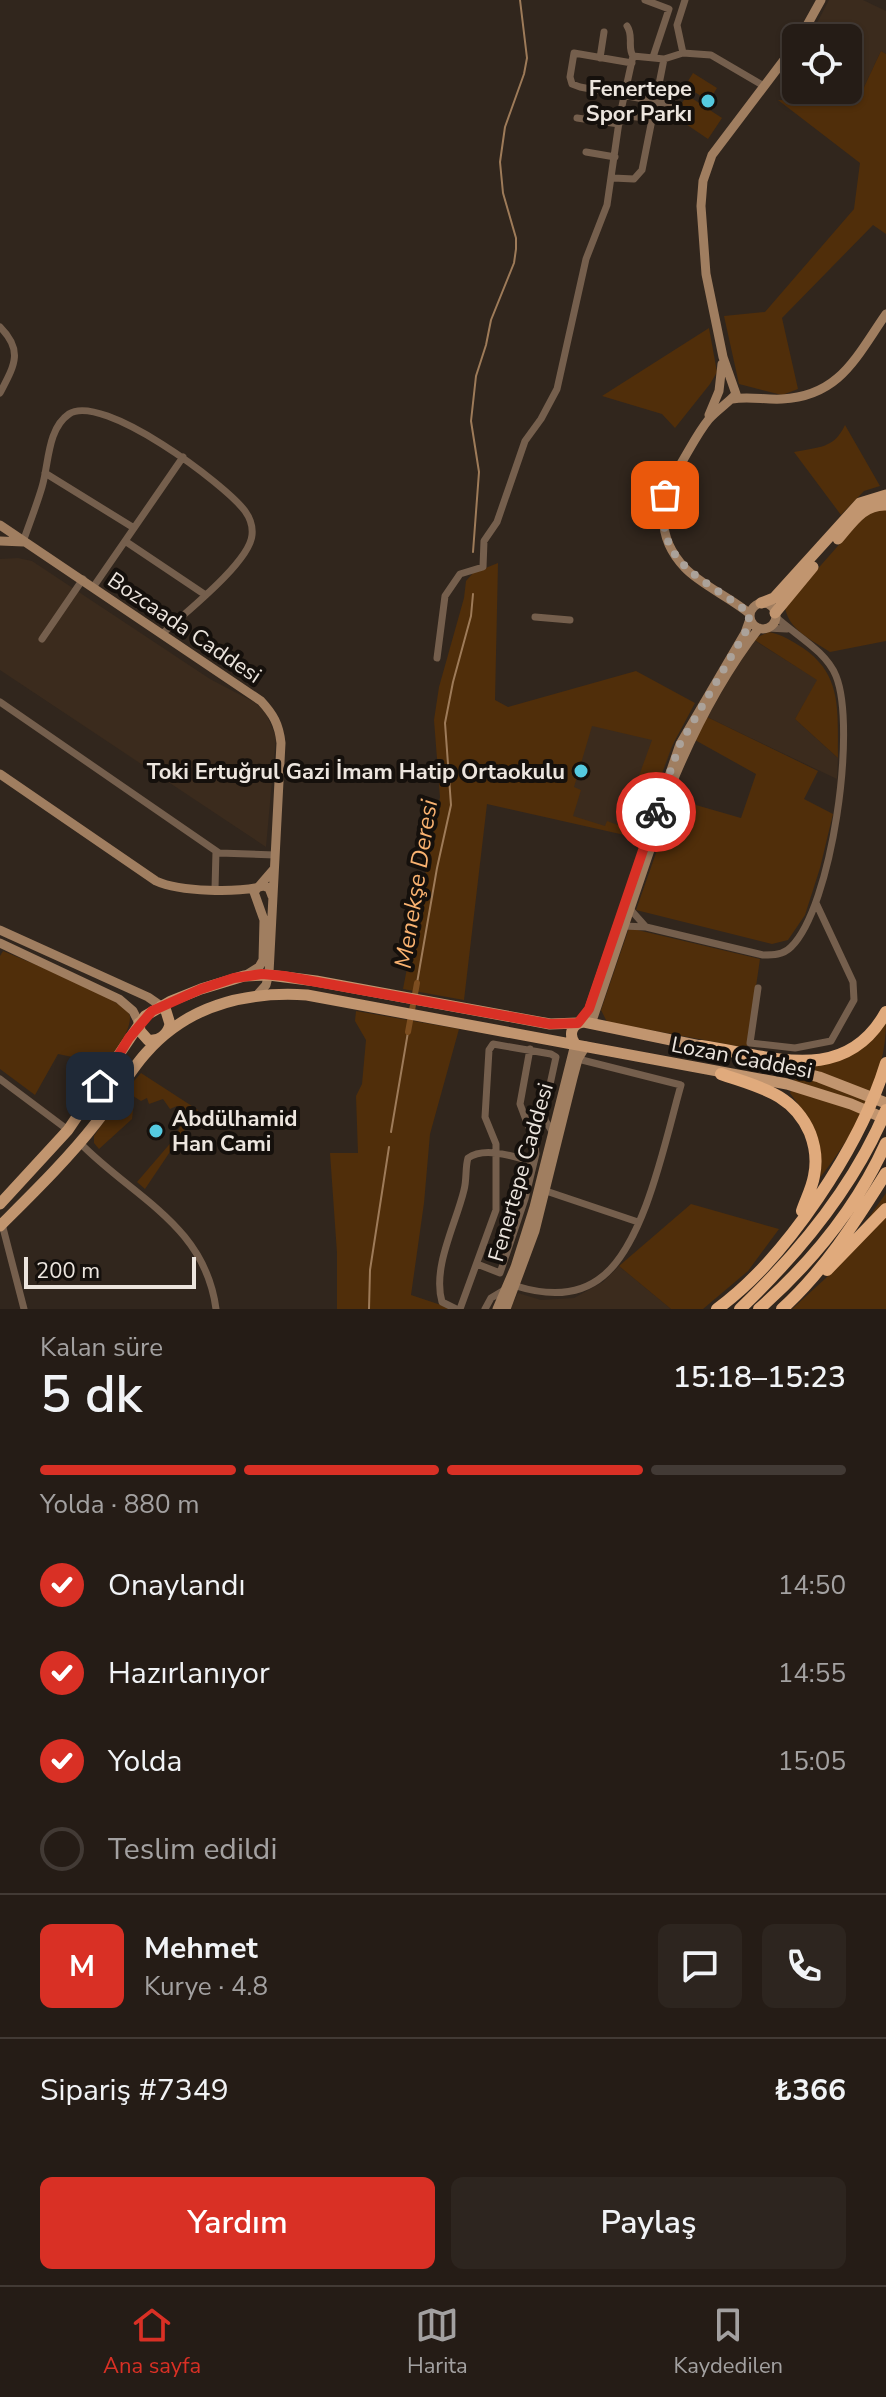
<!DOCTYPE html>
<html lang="tr">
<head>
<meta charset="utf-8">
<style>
	:root { --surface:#251c16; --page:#2d251f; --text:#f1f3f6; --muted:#a3a1a1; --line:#423a35; --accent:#d93025 }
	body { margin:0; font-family:"Nunito Sans",sans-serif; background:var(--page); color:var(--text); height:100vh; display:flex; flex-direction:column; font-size:30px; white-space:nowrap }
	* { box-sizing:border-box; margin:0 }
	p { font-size:26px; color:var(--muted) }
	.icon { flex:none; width:44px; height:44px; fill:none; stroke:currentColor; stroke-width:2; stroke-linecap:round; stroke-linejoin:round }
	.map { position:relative; height:1309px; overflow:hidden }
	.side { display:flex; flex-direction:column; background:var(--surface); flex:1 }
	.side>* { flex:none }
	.controls { position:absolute; left:782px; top:24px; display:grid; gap:16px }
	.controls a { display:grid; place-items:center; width:80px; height:80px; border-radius:12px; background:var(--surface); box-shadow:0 2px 6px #0004,0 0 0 2px var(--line); font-size:40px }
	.scale { position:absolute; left:24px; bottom:20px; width:172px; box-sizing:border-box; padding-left:8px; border:4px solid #ece5de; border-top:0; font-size:22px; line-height:28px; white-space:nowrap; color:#ece5de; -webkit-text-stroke:6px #15100c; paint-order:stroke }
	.pin { position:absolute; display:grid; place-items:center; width:68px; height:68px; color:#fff; margin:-34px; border-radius:16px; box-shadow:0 4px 12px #0006 }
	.courier { position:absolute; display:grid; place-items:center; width:80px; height:80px; margin:-40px; border:6px solid #d93025; border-radius:50%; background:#fff; color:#222; box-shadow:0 2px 10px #0007 }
	.overview em { font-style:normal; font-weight:600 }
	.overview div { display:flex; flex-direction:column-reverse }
	.overview { display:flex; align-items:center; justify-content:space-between; height:136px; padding:0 40px }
	h1 { font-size:52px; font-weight:600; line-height:60px }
	.bar { display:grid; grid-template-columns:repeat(4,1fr); gap:12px 8px; align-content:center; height:96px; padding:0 40px }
	.bar i { height:10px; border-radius:6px; background:var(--line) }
	.bar .current { background:var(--accent) }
	.bar p { grid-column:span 4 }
	.line { display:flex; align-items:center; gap:20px; padding:0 40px; border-top:2px solid var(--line) }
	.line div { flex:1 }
	.round { display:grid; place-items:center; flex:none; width:84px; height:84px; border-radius:12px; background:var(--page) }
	ol { padding:0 40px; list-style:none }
	li { display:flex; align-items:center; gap:24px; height:88px }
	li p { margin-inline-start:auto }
	li .icon { padding:8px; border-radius:50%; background:var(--accent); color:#fff; stroke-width:4 }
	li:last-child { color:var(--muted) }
	li i { width:44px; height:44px; border:4px solid var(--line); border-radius:50% }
	.action { display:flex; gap:16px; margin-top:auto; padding:16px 40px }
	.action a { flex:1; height:92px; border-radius:12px; background:var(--accent); color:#fff; font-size:32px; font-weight:600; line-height:92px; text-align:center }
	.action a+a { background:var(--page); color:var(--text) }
	.menu { display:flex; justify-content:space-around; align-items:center; height:112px; border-top:2px solid var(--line); background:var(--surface); font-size:22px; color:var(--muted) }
	.menu a { display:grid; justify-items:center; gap:4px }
	.menu .current { color:var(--accent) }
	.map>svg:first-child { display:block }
	.built { fill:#3b2b1d }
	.green { fill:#502e0a }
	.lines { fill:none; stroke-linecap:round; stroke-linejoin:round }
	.stream { stroke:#9e7b59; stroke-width:2 }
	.canal { stroke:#7d4e20; stroke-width:6 }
	.street { stroke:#755f4d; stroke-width:7 }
	.secondary { stroke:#a07e60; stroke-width:9 }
	.primary { stroke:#c1956f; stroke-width:11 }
	.highway { stroke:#e0aa7c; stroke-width:12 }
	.done { stroke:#aba29a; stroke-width:8; stroke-dasharray:0 14.4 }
	.route { stroke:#d93025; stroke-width:10 }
	.poi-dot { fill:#55cae0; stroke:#15100c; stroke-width:3 }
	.labels { text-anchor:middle; stroke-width:8; stroke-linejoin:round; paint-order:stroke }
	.poi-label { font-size:22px; font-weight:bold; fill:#ece5de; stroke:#15100c; text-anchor:end }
	.street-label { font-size:22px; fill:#ece5de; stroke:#15100c }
	.water-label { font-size:24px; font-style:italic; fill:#fab270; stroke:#15100c }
</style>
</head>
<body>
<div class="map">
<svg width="886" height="1309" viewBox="0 0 886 1309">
	<rect width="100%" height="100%" fill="#31261d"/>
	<path class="built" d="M829,0H863L886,11V54L881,51L858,100L839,90H848V38H809Z
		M18,558L32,561L210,679L254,702L265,711L276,737L266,847L0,670V559Z
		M752,639L818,680L795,719L838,758L837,779L707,717Z
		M628,704L678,733L638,838L496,795L503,756Z
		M619,1266L671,1309H510L518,1293L541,1300L574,1298L603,1282Z"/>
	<path class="green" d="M881,51L886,54V234L873,225L782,318L798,389L782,395L739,384L724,316L765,312L854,209L860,163L778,100L799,101C820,83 835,88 858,100Z
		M693,73L717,88L709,101L685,86Z
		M687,95L722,118L708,139L674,116Z
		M709,328L717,372L710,384L675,428L662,414L602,396Z
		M845,425L880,486L864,491L841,515L794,452C818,447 834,449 845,425Z
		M886,509V641L830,652C812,640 787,629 785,606L866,514Z
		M498,563L495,700L508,707L636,671L695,703L672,746L643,824L624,817L652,740L592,726L574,787L581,790L573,816L605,826L607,821L640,833L638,838L487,804L464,1000L403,989L440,797L434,720L439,687L464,598L466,581L473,573Z
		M769,632C783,635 792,641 803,648C844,676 837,714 838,758L795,719L817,680L753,639Z
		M707,717L818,771L804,799L833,814L820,868L805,915L788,940L772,944L636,910L675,799L741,818L756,774L695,740Z
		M629,928L760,959L747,1048L607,1022L601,1010Z
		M3,951C21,959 129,1000 130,1016C131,1034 108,1062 98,1077L87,1060L58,1054L35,1095L0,1069V956Z
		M356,1011L459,1029L430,1134L424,1203L411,1295L453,1309H337V1253L330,1153H358L356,1096L362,1084L366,1040L355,1021Z
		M886,1022C886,1079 854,1135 819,1179C823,1135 815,1127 790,1093L800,1065C841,1058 860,1059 886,1022Z
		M141,1073L198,1110L145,1189L137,1182L174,1139L184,1119L177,1106L170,1109L163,1099L149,1104L147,1098L141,1101L125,1091Z
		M123,1094L134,1102L132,1119L99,1149L94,1143V1136Z
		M886,1193V1309H792L827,1277Z
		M691,1204L779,1229L748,1271L703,1309H671L619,1266Z"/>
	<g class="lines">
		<path class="stream" d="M473,552L479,472L471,421L476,376L486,345L491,320L514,263L516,249V238L503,193L500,162L505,127L524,74L527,58L520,0
			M417,983L437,868L451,805L445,723L453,682L471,616L473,594
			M391,1132L408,1032
			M369,1309L370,1270L389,1147"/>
		<path class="canal" d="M408,1032L417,983"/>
		<path class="street" d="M645,0L669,9L653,57
			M685,0L677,25L683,53L711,55L764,86
			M627,26C634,36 627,47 633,56L664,59L683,53
			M600,58L604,32
			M632,63L574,53L570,77L572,84L580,87L670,104
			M620,115L653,119
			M577,118L619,124
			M586,152L615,157
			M613,178L634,179L642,170L664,59
			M0,327C24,351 14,366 0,393
			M45,473L134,528
			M24,539C30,522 37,504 42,487C49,464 47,429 69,414C102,392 225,484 245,511C250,518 253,526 252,535C250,562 184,614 163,633
			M125,541L204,594
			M94,586L183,457
			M535,617L570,620
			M767,628L787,629
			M42,639L83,579
			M437,658L445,596L460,574L483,567L484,541L497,522L525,441L541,419L557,389L586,259L607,205L620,115L633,56
			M0,702L219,853L275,855
			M215,889L216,851
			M630,909L646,927
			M624,926L646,927L763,955C773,955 783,955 791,947C832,907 857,728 836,676C826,651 795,635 776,617
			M758,988L750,1043L795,1048L831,1041L854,1000L853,982L816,903
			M0,1079L68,1130
			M80,1143C134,1198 205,1225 216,1309
			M546,1191L638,1222
			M2,1224L24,1309
			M477,1264L500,1273L525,1199L536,1154L535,1144L520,1104L530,1049
			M516,1286C545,1295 578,1297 603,1276C646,1241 666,1137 681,1085L578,1059
			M456,1309L442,1302C432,1267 456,1224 464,1190C467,1179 465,1168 468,1158C485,1146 515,1157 534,1162
			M460,1309L496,1210V1144L485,1117L489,1050L493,1044L551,1054L556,1057L544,1112L545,1120L553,1133
			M485,1309L491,1298L506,1289"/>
		<path class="secondary" d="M800,38L821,0
			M732,399C749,396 765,400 782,399C840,396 856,357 886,314
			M709,415L719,391L722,364
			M0,525L261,701C273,714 279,724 281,743L269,973L266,985L258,994
			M0,541L24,542
			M750 616a13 13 0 1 1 26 0a13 13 0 1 1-26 0Z
			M750,614C731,598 700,584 685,568C650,531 663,493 686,455C693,443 700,430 709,419C717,410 728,403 736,394L723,357L706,274L701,206L703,181L712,155L796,44
			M0,774L156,881C180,892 238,893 264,886L269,888L272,896
			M0,930L148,997L161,1006
			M0,943L119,999L133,1011L139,1023
			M246,975L259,967L263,960L264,920L254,892L274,869
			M580,1022L589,1009L680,744L745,633L750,619
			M591,1024L675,776C697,724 724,673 759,628
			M497,1309L515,1267L534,1207L575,1044
			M506,1309L535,1231L573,1078L578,1059L586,1046"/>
		<path class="primary" d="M838,539C852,523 863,504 886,505
			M761,603L774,598L860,503L886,495
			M775,613L813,567
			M139,1023L140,1031L148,1040C159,1042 168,1034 170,1024L166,1011L161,1006
			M575,1044C568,1034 572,1023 584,1022L710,1048
			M761,1062L819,1077L886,1103
			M0,1204L68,1130L145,1016L171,1001L201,989L244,976L269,975L316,981L550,1024L578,1023
			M0,1226C33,1193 67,1160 96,1123C114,1100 127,1074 146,1053C188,1005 245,991 307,995L787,1084L851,1104L886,1119"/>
		<path class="highway" d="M701,1046C768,1055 844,1088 886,1012
			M721,1074C758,1087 793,1093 810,1133C815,1146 817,1162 814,1176C812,1188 806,1199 802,1211
			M827,1270L886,1209
			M717,1309C787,1258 861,1145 886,1063
			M740,1309C800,1252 854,1186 886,1110
			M759,1309C811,1263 857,1207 886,1143
			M782,1309C824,1271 856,1221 886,1173"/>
	</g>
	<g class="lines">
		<path class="done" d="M656,812L680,744L745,633L750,614C706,578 653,566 665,495"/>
		<path class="route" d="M100,1086L129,1038L152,1011L201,989L234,978L262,974L284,976L550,1024L578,1023L589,1009L656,812"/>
	</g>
	<g class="poi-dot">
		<circle cx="708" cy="101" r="8"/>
		<circle cx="581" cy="771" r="8"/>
		<circle cx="156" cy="1131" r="8"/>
	</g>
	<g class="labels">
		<g class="poi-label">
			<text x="692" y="96">Fenertepe<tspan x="692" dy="25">Spor Parkı</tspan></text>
			<text x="565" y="779">Toki Ertuğrul Gazi İmam Hatip Ortaokulu</text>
			<text x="172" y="1126" text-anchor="start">Abdülhamid<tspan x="172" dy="25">Han Cami</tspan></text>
		</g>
		<g class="street-label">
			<text transform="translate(185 627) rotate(34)" y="8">Bozcaada Caddesi</text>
			<text transform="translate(742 1057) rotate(11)" y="8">Lozan Caddesi</text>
			<text transform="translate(520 1172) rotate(-74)" y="8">Fenertepe Caddesi</text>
		</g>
		<g class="water-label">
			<text transform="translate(416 884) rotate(-81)" y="8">Menekşe Deresi</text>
		</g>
	</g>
</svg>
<div class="controls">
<a><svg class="icon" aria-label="locate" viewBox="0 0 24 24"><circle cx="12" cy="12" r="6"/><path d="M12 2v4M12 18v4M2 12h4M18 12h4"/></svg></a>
</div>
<div class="scale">200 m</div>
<div class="pin" style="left:665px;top:495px;background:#ea580c"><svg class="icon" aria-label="bag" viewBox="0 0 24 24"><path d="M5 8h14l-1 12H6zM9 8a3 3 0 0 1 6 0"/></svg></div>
<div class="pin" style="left:100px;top:1086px;background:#1f2937"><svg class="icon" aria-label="home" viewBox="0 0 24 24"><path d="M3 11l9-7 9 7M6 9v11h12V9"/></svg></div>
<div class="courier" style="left:656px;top:812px"><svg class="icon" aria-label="bike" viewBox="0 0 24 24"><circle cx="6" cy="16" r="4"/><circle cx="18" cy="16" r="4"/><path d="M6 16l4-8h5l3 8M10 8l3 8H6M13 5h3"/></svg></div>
</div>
<section class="side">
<div class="overview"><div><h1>5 dk</h1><p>Kalan süre</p></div><em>15:18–15:23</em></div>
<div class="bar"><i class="current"></i><i class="current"></i><i class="current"></i><i></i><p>Yolda · 880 m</p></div>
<ol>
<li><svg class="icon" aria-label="check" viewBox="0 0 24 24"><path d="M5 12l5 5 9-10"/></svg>Onaylandı<p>14:50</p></li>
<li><svg class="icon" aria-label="check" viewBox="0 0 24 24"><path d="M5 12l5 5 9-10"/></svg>Hazırlanıyor<p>14:55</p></li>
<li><svg class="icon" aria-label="check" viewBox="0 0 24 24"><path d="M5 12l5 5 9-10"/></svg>Yolda<p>15:05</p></li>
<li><i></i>Teslim edildi</li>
</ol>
<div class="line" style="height:144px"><b class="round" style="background:var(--accent);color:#fff">M</b><div><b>Mehmet</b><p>Kurye · 4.8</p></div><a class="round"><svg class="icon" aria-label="chat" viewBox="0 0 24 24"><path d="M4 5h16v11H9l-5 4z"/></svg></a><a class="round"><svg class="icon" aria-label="phone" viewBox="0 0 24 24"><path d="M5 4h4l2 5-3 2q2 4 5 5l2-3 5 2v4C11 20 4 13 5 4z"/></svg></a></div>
<div class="line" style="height:104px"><div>Sipariş #7349</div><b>₺366</b></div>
<div class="action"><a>Yardım</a><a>Paylaş</a></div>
</section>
<nav class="menu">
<a class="current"><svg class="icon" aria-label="home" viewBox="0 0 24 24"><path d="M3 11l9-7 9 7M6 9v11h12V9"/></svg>Ana sayfa</a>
<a><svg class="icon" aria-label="map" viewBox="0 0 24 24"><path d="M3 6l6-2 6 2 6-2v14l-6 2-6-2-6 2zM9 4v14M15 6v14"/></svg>Harita</a>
<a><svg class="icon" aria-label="saved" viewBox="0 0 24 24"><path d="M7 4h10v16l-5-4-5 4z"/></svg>Kaydedilen</a>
</nav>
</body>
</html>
